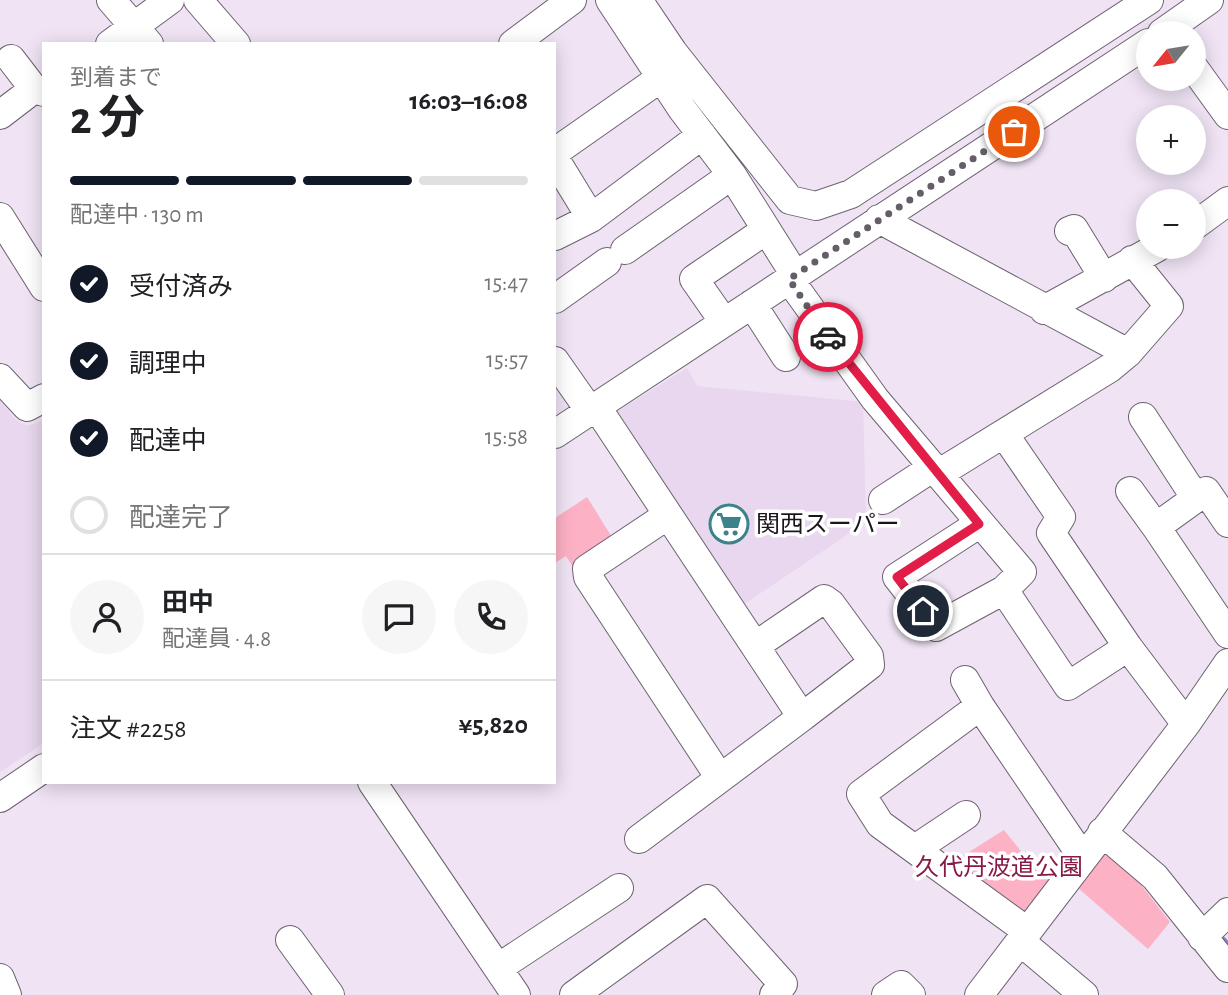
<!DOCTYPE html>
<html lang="ja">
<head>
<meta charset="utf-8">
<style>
	:root { --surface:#fff; --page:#f6f6f6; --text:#202124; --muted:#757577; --line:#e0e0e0; --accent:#111827 }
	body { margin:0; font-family:"Alegreya Sans","Noto Sans JP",sans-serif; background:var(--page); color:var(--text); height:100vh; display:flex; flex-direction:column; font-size:26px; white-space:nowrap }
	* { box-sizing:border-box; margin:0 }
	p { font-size:23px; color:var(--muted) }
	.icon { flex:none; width:38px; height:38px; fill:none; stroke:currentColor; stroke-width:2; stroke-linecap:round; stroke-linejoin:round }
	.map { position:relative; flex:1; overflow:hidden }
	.panel { position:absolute; left:42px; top:42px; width:514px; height:742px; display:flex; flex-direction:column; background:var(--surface); border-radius:0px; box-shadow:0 4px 18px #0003 }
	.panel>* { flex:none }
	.needle { width:46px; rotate:240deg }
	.fabs { position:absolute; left:1136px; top:21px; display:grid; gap:14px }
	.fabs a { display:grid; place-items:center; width:70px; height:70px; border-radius:50%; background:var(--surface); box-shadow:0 4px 18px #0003; font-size:35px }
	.pin { position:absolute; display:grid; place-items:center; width:60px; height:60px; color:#fff; margin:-30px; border:4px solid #fff; border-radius:50%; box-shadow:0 2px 7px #0007 }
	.courier { position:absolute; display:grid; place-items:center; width:70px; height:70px; margin:-35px; border:5px solid #e11d48; border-radius:50%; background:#fff; color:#222; box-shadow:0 2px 9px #0007 }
	.headline em { font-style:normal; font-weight:700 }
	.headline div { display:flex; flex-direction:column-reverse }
	.headline { display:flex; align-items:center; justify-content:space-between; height:119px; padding:0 28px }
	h1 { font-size:46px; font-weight:700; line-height:52px }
	.bar { display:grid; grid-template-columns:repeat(4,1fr); gap:10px 7px; align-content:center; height:84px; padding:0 28px }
	.bar i { height:9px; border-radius:5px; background:var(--line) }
	.bar .active { background:var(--accent) }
	.bar p { grid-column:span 4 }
	.line { display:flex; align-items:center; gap:18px; padding:0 28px; border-top:2px solid var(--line) }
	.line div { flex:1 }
	.round { display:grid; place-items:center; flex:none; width:74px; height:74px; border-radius:37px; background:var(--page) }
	ol { padding:0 28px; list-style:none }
	li { display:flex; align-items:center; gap:21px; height:77px }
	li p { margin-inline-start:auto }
	li .icon { padding:7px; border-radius:50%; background:var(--accent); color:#fff; stroke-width:4 }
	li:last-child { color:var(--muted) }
	li i { width:38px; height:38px; border:4px solid var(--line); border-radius:50% }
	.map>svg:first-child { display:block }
	.built { fill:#e8d7ee }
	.green { fill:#fdb1c5 }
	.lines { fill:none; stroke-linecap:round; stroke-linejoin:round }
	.stream { stroke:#778ad6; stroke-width:5 }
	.minor-casing { stroke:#6d6270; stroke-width:30 }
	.minor { stroke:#fff; stroke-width:28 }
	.done { stroke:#655d67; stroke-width:7; stroke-dasharray:0 12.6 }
	.route { stroke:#e11d48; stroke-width:9 }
	.labels { text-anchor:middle; stroke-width:7; stroke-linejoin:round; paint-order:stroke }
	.poi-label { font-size:24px; fill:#1a151b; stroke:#fff; text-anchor:start }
	.park-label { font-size:24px; fill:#871a46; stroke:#fff }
</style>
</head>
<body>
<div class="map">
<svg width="1228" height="995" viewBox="0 0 1228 995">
	<rect width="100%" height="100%" fill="#efe3f4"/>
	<path class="built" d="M687,368L697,386L863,402L866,522L737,609L615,423L618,411Z
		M0,401L16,420L27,426L44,420V743L0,772Z"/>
	<path class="green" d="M587,497L613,539L573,567L566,556L555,563V518Z
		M1004,830L1035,869L1055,885L1028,922L950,864Z
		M1099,853H1116L1170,922L1148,949L1078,888Z"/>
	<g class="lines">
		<path class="stream" d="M1223,939L1228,944"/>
		<defs>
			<path id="minor" d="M111,0L149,44
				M198,0L236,44
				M610,0L682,109L732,175L795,275
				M638,0L673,52L790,200L816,206L851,194L1149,0
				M1162,33L1209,0
				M110,44L170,0
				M513,44L572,0
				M11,59L34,89L44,92
				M1194,68L1228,115
				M0,115L34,89
				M555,152L662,77
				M555,159L591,218L702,135
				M0,217L44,287
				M879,219L1128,353
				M1194,226L1228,201
				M1069,231L1074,229L1104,278
				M555,236L591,218
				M625,250L732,175
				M789,279L875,399L1022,572L1004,590L1068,686L1128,647L1186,724
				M555,299L607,262
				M752,304L786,357
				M1044,310L1158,247
				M724,322L694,279L766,230
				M555,361L590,411
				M0,378L27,407L44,398
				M596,406L802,717L639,839
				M1143,417L1195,497
				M555,434L1148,43
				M1004,434L1061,517L1051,533L1128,647
				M938,474L1110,368L1128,353L1169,306L1132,260
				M1130,491L1156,527
				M883,500L932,468
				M668,515L587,569L588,577L720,778
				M1228,523L1206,491L1156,527L1228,634
				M979,524L897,577L936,627L1004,590
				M755,646L824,599L831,604L869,656L870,665L802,717
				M965,680L980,706
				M372,782L516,995
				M0,798L44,768
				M1102,832L1155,877L1228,968
				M915,849L966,815
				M1027,931L880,824L861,794L980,706L1083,858
				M1202,937L1228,912
				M290,940L330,995
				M1020,941L1084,995
				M498,968L619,888
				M0,978L7,995
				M574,995L707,899L783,984L774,995
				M886,995L901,985L911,995
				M979,995L1186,724L1228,663"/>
		</defs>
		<use href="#minor" class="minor-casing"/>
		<use href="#minor" class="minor"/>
	</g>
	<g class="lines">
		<path class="done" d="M828,337L789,279L1014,132"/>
		<path class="route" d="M828,337L979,524L897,577L923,611"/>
	</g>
	<defs>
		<symbol id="supermarket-ring" viewBox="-11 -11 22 22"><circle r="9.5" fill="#fff" stroke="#3b838a" stroke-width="1.5"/><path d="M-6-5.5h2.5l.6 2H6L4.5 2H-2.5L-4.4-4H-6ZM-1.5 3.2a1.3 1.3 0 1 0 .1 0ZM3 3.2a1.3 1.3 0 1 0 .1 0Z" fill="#3b838a"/></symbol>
	</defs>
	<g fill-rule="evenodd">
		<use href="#supermarket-ring" x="707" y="502" width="44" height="44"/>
	</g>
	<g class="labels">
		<g class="poi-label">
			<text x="756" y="532">関西スーパー</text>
		</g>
		<g class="park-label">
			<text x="999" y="875">久代丹波道公園</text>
		</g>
	</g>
</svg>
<div class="fabs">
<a><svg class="needle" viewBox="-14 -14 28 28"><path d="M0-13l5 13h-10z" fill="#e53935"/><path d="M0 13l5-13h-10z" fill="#757577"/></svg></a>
<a>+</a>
<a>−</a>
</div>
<div class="pin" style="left:1014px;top:132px;background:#ea580c"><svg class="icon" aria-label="bag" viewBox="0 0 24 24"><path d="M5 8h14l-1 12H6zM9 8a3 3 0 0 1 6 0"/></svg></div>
<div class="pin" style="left:923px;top:611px;background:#1f2937"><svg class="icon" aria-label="home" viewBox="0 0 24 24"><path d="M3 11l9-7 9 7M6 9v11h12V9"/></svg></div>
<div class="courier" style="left:828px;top:337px"><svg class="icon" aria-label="car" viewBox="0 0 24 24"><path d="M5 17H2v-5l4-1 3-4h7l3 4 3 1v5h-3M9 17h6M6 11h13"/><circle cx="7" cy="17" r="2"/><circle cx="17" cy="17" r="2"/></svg></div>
<section class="panel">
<div class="headline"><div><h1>2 分</h1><p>到着まで</p></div><em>16:03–16:08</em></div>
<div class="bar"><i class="active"></i><i class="active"></i><i class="active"></i><i></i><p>配達中 · 130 m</p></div>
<ol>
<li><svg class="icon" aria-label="check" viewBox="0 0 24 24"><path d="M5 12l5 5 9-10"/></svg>受付済み<p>15:47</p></li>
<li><svg class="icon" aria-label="check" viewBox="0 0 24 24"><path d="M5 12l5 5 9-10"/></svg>調理中<p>15:57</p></li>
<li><svg class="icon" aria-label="check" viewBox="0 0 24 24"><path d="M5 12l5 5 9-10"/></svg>配達中<p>15:58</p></li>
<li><i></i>配達完了</li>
</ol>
<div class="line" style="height:126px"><a class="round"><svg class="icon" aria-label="person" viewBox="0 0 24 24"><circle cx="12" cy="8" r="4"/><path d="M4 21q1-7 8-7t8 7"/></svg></a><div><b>田中</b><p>配達員 · 4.8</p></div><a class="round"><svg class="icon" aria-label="chat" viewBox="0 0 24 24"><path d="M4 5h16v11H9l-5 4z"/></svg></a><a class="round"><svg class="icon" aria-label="phone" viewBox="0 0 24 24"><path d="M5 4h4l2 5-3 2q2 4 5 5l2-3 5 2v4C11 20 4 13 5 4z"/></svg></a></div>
<div class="line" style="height:91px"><div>注文 #2258</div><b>¥5,820</b></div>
</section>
</div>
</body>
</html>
